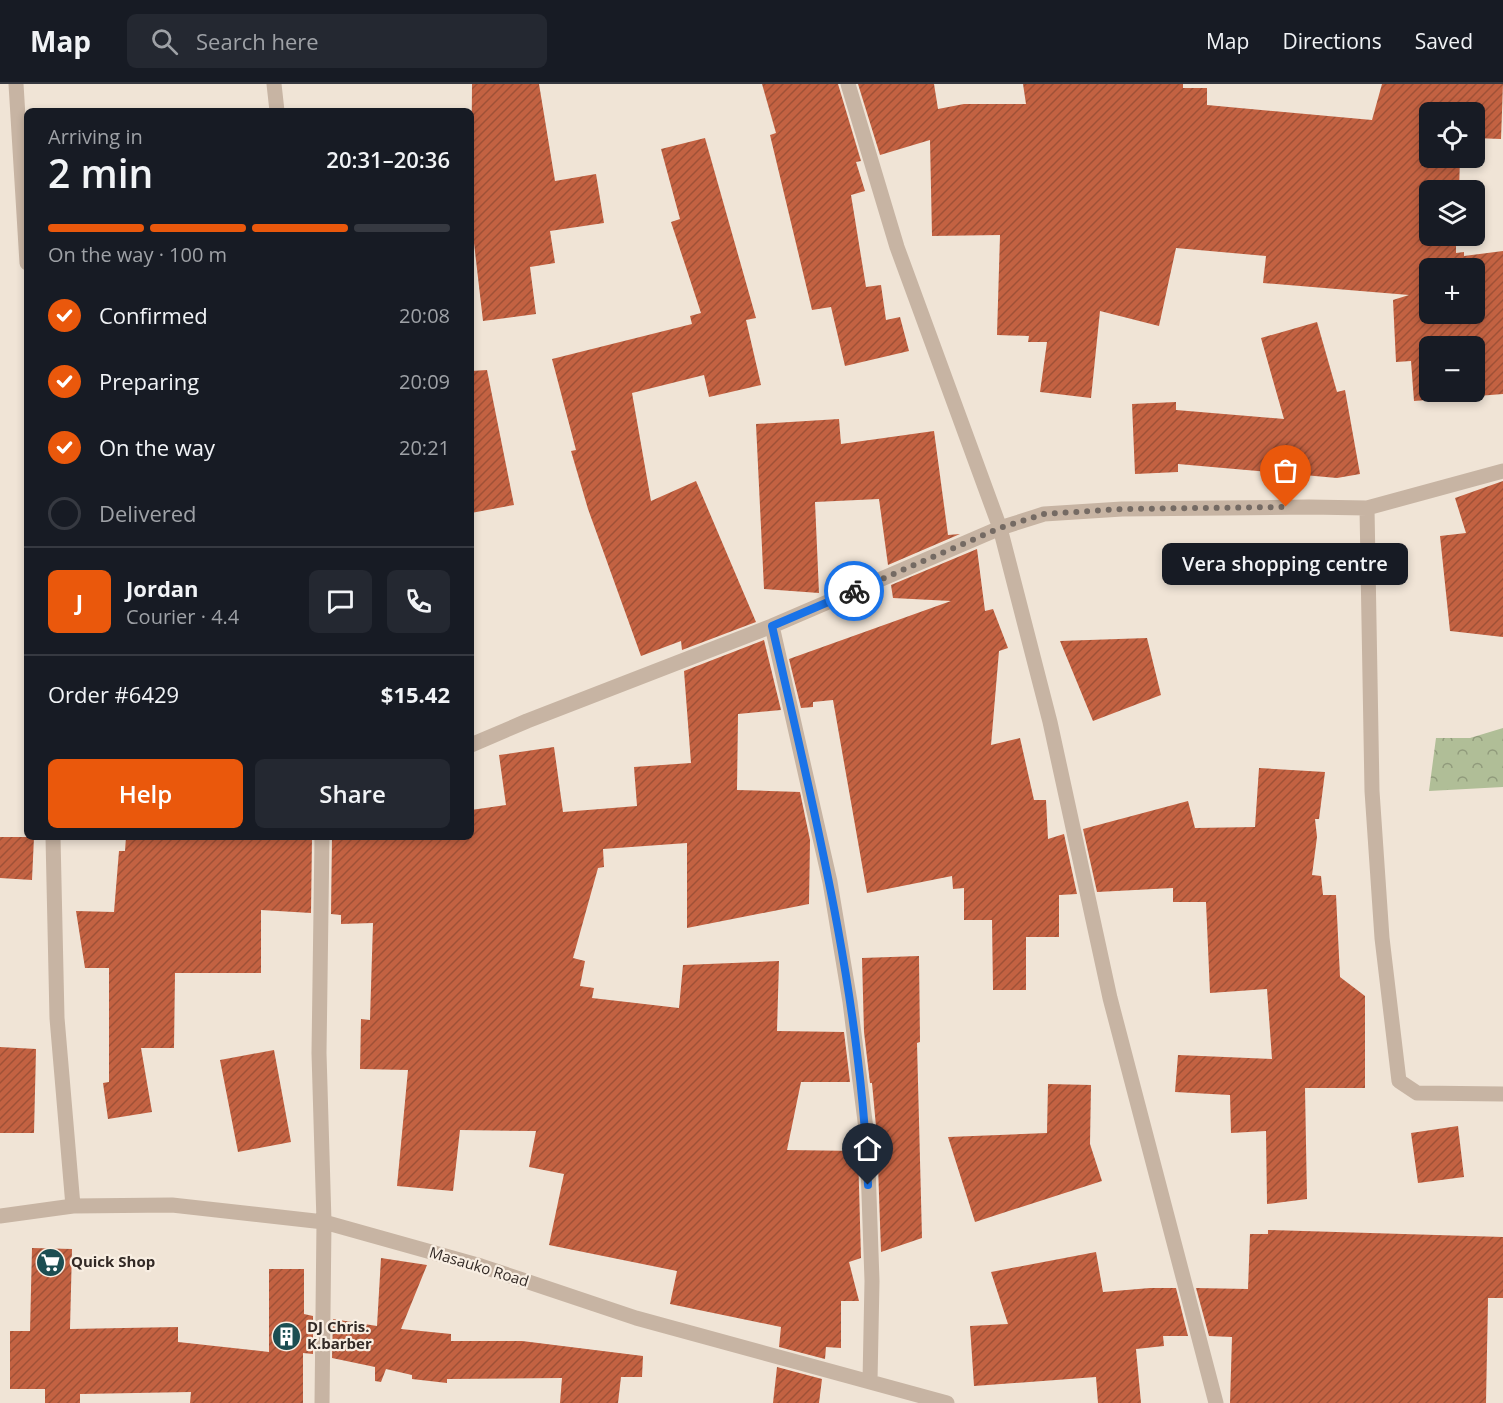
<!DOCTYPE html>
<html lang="en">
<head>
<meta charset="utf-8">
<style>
	:root { --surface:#171b24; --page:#242831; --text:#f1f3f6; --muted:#9ea1a6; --line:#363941; --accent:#ea580c }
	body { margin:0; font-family:"Open Sans",sans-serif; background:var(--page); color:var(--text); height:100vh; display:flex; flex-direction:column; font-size:22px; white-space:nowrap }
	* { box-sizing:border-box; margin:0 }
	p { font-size:20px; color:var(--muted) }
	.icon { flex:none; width:33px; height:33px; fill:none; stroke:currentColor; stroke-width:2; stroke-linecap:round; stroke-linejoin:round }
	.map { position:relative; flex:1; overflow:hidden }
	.side { position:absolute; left:24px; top:24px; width:450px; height:732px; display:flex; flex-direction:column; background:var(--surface); border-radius:9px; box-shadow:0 3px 9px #0003 }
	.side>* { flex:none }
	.buttons { position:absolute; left:1419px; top:18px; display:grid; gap:12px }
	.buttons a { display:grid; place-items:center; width:66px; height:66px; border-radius:9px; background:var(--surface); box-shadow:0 3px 9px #0003; font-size:30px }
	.pin { position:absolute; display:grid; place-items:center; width:51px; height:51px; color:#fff; margin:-62px -26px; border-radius:50% 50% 50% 0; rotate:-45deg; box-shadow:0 0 6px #0007 }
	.pin .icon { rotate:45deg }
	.courier { position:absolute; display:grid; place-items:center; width:60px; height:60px; margin:-30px; border:4px solid #1a73e8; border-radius:50%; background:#fff; color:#222; box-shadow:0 2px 8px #0007 }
	.bubble { position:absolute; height:42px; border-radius:9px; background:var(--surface); box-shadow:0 3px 9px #0003; font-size:20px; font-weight:600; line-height:42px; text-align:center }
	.head em { font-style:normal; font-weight:600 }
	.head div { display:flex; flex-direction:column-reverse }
	.head { display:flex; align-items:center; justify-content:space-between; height:102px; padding:0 24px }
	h1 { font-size:39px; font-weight:600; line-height:45px }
	.bar { display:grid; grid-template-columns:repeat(4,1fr); gap:9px 6px; align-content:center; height:72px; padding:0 24px }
	.bar i { height:8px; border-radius:4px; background:var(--line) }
	.bar .current { background:var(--accent) }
	.bar p { grid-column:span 4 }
	.line { display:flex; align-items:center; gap:15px; padding:0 24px; border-top:2px solid var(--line) }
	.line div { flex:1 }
	.round { display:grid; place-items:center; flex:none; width:63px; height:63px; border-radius:9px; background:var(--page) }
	ol { padding:0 24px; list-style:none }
	li { display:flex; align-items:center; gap:18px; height:66px }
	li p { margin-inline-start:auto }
	li .icon { padding:6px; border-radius:50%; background:var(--accent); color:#fff; stroke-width:4 }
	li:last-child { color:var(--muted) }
	li i { width:33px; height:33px; border:3px solid var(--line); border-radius:50% }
	.action { display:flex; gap:12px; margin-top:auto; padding:12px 24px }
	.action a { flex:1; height:69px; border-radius:9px; background:var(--accent); color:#fff; font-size:24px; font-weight:600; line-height:69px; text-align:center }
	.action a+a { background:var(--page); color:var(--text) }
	header { display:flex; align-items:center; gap:36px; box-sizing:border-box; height:84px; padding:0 30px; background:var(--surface); border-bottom:2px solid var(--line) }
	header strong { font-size:28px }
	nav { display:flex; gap:33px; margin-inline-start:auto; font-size:21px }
	.search { width:420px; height:54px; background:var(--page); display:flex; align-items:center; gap:15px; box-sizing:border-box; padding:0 21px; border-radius:9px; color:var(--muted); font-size:22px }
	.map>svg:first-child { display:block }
	.forest { fill:url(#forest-crowns) }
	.building { fill:url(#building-hatch); fill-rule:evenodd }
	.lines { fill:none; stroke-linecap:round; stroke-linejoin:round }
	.minor { stroke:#c7b4a3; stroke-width:15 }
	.done { stroke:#746a63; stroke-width:6; stroke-dasharray:0 10.8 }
	.route { stroke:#1a73e8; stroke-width:8 }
	.labels { text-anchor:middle; stroke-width:4.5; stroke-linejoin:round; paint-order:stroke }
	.poi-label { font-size:15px; font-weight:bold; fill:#322925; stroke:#f8eee2; text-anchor:start }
	.street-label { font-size:15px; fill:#322925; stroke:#f8eee2 }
</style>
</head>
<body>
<header>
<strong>Map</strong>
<div class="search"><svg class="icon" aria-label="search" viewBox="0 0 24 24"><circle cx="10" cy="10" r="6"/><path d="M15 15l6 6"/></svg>Search here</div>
<nav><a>Map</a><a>Directions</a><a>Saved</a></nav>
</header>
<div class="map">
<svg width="1503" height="1319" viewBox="0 0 1503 1319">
	<defs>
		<pattern id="forest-crowns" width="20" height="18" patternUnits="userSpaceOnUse" patternTransform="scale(1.5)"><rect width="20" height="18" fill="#b0be97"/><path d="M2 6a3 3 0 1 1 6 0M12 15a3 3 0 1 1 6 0" fill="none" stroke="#909a7b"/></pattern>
		<pattern id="building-hatch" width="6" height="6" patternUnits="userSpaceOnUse" patternTransform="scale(1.5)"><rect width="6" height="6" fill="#c36242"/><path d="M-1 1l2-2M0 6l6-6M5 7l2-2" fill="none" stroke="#9f5137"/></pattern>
	</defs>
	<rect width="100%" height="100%" fill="#f0e4d6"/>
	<path class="forest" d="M1503,644V703L1429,707L1436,654H1470Z"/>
	<path class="building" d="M472,0H539L555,97L596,90L604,139L550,147L555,179L530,183L536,230L483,237L471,133Z
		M762,0H838L861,77L856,78L865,107L851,111L866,203L881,201L886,236L900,233L909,267L845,282L831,223L812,226L770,51L776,49Z
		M858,0H934L938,25L964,20H1026L1023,0H1183V4H1207V21L1372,36L1382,0H1503L1501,55L1474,54V28H1430V74H1460L1459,106H1430V152H1456V169L1464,168V172L1503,167V310L1414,317L1411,277L1396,278L1393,216L1409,211L1263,199L1266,172L1176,164L1159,242L1100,227L1091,314L1040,308L1047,258H1028L1029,252L997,251L1000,151L932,152L930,56L880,71ZM1430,184H1474V230H1430ZM1430,262H1474V308H1430Z
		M705,54L756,234L746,236L761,301L709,313L704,291L632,309L651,417L696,397L756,538L682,566L681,557L641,572L588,425L571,367L576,366L552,275L692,240L690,232L701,229L671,138L680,135L661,65Z
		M1317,238L1337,308L1345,306L1360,390L1337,394L1178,380V388L1135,390L1132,320L1176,318V326L1284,335L1261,254Z
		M487,286L514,421L471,429V287Z
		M839,335L841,360L934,347L948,451L960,450L888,481L879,415L815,418L819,509L764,505L756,340Z
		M1503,397V553L1450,547L1440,452L1466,449L1455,414Z
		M977,465L985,527L993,525L1008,564L999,567L991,661L1020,654L1034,716H1046L1048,755L1064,750L1077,810L1059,811V853H1026V906H993L992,836H964V804L953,805L952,792L867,809L833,616L813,618V623L801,624L789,575L951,517L893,514L891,501Z
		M1147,554L1161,611L1093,637L1060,557Z
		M764,556L781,626L738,630L737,706L800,708L810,756L809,820L687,844V759L603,765L604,783L598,784L573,874L585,877L580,902L594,904L592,914L679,924L683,881L779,877L777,947L844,948L850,998H801L787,1066L858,1067L861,1174L849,1178L859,1217H841V1264L826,1263L825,1275L779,1263L781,1243L670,1220L677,1187L549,1161L564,1090L529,1083L536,1047L460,1046L453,1107L397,1102L408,986L360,985L361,935L370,936L373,839L341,840V831L331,830L332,753H471V726L506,721L499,671L554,663L563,728L637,722L634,683L691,679L684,587Z
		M1259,684L1325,688L1319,735H1315L1317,753L1312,791L1321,792L1323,811H1336L1340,893L1365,912V1004H1305L1307,1115L1267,1120L1266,1047L1231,1049L1230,1011L1175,1008L1178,971L1272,975L1267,905L1210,909L1206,818H1173V804L1097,808L1083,745L1188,717L1195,744L1255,743Z
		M0,753H34L32,796L0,794Z
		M126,753H224L225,756L253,753H312L311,829L261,826V889H175L174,964H141L152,1028L108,1035L103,999L109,998V884H85L76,827L114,828L119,767H125Z
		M919,872L920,958L917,959L922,1154L881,1168L877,1053L872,999H870L864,948L862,874Z
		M0,963L36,965L34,1049H0Z
		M274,966L291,1058L238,1068L220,976Z
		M1048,1000L1091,1001L1090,1060L1102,1097L975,1138L948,1053L1047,1049Z
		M1458,1042L1464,1093L1418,1099L1411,1049Z
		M1268,1146L1503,1153V1214H1488L1486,1319H1230L1232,1253L1209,1252L1196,1204L1248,1205L1250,1150H1268Z
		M32,1164L72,1165L70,1245L178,1243V1258L269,1268V1185H304V1230L313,1232V1270L303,1269V1319H190L191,1308L80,1310V1319H45V1305H10V1247H30Z
		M1096,1168L1103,1208L1150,1204H1176L1188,1252H1163L1164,1262L1136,1265L1141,1319H1098L1096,1293L974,1302L970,1242L1008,1240L991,1188Z
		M381,1174L427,1181L401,1245L451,1250V1257H522L643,1272L642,1293H621L618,1319H560L562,1294L447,1295V1299L412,1295V1291L386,1285L381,1298L375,1297V1283L332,1274L333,1235L377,1242Z
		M777,1283L822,1295L819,1319H773Z"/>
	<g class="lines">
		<path class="minor" d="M16,0L27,179
			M274,0L277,27
			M848,0L897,163L1000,444L1050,638L1110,914L1216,1319
			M1367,424L1372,707L1382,854L1399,997L1417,1009L1503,1010
			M772,542L830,798L850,918L867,1053L872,1197L870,1297
			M471,661L527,637L772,542L1000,444L1044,430L1122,425L1309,423L1367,424L1503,387
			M53,753L57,934L73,1122
			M322,753L319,969L324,1138L322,1319
			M0,1132L73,1122L172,1121L324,1138L481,1182L636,1234L947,1319"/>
	</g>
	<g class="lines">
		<path class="done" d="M854,507L1000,444L1044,430L1122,425L1286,423"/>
		<path class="route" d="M854,507L772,542C814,725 861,912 868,1101"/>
	</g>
	<defs>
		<symbol id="supermarket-disc" viewBox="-11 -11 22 22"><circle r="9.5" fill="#1c4e52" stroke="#f8eee2"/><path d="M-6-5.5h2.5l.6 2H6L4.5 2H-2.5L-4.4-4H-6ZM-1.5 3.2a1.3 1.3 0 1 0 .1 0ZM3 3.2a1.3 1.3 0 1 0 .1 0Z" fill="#fff"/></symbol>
		<symbol id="building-disc" viewBox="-11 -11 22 22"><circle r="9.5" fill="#1c4e52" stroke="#f8eee2"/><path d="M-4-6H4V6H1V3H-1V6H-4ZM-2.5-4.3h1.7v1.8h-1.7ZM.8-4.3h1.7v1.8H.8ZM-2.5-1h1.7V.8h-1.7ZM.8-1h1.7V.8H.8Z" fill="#fff"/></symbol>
	</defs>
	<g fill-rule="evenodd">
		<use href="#supermarket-disc" x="34" y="1162" width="33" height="33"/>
		<use href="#building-disc" x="270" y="1236" width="33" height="33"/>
	</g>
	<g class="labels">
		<g class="poi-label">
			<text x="71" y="1183">Quick Shop</text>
			<text x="307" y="1248">DJ Chris.<tspan x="307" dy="17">K.barber</tspan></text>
		</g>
		<g class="street-label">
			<text transform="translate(479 1183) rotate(17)" y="5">Masauko Road</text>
		</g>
	</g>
</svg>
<div class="buttons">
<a><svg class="icon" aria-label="locate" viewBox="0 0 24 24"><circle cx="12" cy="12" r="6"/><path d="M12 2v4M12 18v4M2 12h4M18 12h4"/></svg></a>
<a><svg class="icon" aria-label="layers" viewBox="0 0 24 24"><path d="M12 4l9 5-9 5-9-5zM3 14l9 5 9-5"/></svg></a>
<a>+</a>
<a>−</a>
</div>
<div class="pin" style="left:1286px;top:423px;background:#ea580c"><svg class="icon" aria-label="bag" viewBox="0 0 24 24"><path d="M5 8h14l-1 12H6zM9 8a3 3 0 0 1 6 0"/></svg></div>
<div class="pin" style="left:868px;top:1101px;background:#1f2937"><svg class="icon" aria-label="home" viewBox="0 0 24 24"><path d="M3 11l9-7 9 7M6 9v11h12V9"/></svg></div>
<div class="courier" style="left:854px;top:507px"><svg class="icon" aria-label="bike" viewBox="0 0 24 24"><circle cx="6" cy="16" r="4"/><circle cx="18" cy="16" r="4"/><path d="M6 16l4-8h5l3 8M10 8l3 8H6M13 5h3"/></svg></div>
<div class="bubble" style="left:1162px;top:459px;width:246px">Vera shopping centre</div>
<section class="side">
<div class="head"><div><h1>2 min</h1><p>Arriving in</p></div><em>20:31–20:36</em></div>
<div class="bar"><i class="current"></i><i class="current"></i><i class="current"></i><i></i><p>On the way · 100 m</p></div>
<ol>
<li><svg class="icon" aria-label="check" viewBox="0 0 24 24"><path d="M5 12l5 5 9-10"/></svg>Confirmed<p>20:08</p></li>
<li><svg class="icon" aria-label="check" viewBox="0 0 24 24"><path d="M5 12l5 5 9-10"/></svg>Preparing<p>20:09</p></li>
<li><svg class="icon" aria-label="check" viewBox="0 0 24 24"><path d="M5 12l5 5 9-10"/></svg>On the way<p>20:21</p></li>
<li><i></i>Delivered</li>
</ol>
<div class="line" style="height:108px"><b class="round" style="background:var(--accent);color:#fff">J</b><div><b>Jordan</b><p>Courier · 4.4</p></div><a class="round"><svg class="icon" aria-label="chat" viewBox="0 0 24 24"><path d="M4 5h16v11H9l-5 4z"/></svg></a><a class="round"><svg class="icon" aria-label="phone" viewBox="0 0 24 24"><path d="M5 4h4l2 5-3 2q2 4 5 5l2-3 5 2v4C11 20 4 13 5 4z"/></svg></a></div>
<div class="line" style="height:78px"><div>Order #6429</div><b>$15.42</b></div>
<div class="action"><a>Help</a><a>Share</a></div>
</section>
</div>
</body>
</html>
